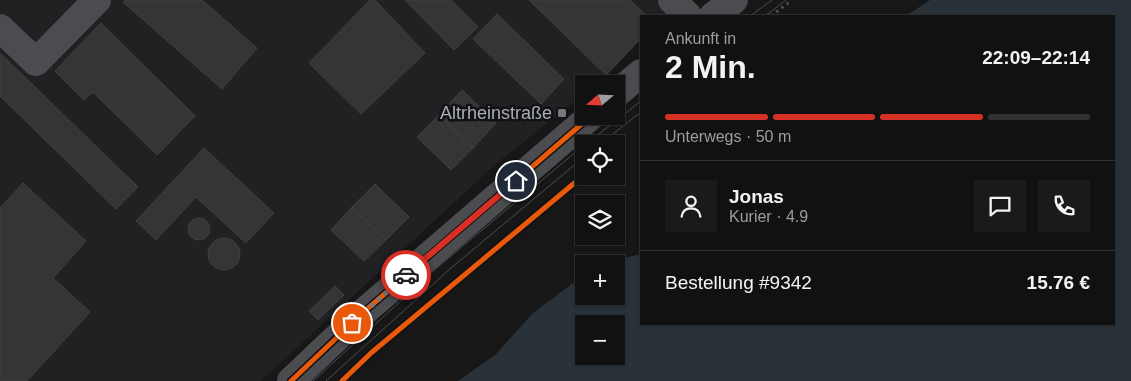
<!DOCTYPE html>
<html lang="de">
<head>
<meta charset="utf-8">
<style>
	:root { --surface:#111; --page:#1a1a1a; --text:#f1f3f6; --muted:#9c9d9f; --line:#303131; --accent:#d93025 }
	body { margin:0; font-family:Helvetica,sans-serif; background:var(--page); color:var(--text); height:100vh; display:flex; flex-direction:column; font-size:19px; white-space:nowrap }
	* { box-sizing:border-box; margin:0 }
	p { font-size:16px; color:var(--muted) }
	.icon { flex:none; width:28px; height:28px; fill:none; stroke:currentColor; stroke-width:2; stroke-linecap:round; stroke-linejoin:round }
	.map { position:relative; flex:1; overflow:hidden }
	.sheet { position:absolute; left:640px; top:15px; width:475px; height:310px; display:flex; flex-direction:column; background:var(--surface); border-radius:0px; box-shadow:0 1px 4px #0004,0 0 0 1px var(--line) }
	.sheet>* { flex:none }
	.needle { width:32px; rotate:251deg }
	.tools { position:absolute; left:575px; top:75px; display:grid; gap:10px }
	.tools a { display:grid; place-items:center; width:50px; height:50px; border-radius:0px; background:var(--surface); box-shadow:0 1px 4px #0004,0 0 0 1px var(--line); font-size:25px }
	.pin { position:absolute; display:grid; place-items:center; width:42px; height:42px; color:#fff; margin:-21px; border:2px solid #fff; border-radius:50%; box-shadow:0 1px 5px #0007 }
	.courier { position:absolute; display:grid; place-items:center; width:50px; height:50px; margin:-25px; border:4px solid #d93025; border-radius:50%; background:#fff; color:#222; box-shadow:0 1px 6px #0007 }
	.headline em { font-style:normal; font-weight:600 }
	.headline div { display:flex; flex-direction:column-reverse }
	.headline { display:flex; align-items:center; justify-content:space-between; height:85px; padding:0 25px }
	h1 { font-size:32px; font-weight:600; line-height:38px }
	.bar { display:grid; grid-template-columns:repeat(4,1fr); gap:8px 5px; align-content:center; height:60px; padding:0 25px }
	.bar i { height:6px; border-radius:4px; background:var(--line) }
	.bar .active { background:var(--accent) }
	.bar p { grid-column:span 4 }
	.line { display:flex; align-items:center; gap:12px; padding:0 25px; border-top:1px solid var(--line) }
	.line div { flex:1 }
	.round { display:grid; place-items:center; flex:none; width:52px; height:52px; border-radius:0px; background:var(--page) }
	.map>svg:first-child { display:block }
	.built { fill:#212123 }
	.water { fill:#2a3239; fill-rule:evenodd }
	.building { fill:#353536; stroke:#3f4043 }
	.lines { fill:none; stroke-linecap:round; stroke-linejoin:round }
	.path { stroke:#4d4e52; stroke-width:3; stroke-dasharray:2.5 4; stroke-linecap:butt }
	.minor { stroke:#4b4c50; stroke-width:28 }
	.tram { stroke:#4b4c4f; stroke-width:1 }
	.cycleway-casing { stroke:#111113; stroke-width:8 }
	.cycleway { stroke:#e8590c; stroke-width:5 }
	.done { stroke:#757880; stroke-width:5; stroke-dasharray:0 9 }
	.route { stroke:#d93025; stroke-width:6 }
	.poi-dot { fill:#757880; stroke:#111113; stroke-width:2 }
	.labels { text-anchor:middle; stroke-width:5; stroke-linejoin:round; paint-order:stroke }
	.poi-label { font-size:18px; fill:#a8adb8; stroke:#111113; text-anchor:end }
</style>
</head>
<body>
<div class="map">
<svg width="1131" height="381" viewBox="0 0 1131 381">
	<rect width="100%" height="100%" fill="#171717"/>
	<path class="built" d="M0,0H680L664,16H641V40L607,75L596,84H584V94L497,163L261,381H0Z"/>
	<path class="water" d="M930,0H1131V381H458L495,355L533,313L584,275V296H616V264H599L641,254V324H1114V16H906ZM584,324H616V356H584Z"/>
	<path class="building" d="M125,0H202L257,48L222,89L123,2Z
		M370,0H375L425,53L361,114L309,63Z
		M405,0H451L478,27L454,50Z
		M529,0H630L647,16H641V38L606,75Z
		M497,14L564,79L541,104L473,39Z
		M101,23L195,116L157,155L93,92L84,100L55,71Z
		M0,53L138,187L116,209L0,96Z
		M462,90L496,123L473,148L439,115Z
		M439,115L473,148L451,170L417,137Z
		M204,148L274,213L246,243L196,197L156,240L136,221Z
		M23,183L86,241L53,278L90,312L27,381H0V208Z
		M375,184L409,217L386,240L352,207Z
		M352,207L386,240L364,261L331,230Z
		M188 229a11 11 0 1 1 22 0a11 11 0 1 1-22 0Z
		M208 254a16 16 0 1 1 32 0a16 16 0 1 1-32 0Z
		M335,286L344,295L318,320L309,311Z"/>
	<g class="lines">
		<path class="path" d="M771,16L792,0"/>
		<path class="minor" d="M672,0L688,16
			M713,16L734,0
			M0,28L36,62L97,0
			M616,94L641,73
			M291,381L366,310L591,116"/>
		<path class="tram" d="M750,16L772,0
			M765,16L786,0
			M586,144L641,101
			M600,144L641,112
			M313,381L439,266L584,145
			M326,381L451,268L584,157"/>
		<defs>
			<path id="cycleway" d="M291,381L366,310L591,116
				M342,381L371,353L584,175"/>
		</defs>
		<use href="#cycleway" class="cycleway-casing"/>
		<use href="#cycleway" class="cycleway"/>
	</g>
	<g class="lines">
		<path class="done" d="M352,323L406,275"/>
		<path class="route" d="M406,275L516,181"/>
	</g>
	<rect class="poi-dot" x="557" y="108" width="10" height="10" rx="2.5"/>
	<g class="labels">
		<g class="poi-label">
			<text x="552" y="119">Altrheinstraße</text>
		</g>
	</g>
</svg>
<div class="tools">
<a><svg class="needle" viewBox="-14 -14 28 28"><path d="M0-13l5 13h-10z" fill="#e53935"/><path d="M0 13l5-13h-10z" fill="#9c9d9f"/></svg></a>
<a><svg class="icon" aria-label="locate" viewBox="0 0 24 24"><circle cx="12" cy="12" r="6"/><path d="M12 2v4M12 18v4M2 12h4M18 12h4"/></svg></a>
<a><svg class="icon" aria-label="layers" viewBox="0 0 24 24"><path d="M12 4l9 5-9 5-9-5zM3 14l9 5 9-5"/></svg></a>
<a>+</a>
<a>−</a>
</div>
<div class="pin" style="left:352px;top:323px;background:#ea580c"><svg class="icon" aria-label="bag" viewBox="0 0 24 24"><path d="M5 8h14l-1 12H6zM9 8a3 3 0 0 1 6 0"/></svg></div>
<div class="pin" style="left:516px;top:181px;background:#1f2937"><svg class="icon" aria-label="home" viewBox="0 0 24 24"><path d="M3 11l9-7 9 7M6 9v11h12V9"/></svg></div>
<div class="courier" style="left:406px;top:275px"><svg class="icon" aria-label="car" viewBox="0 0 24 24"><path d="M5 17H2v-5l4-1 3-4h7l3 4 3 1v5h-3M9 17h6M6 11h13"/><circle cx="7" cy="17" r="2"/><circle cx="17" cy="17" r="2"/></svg></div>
<section class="sheet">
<div class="headline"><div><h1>2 Min.</h1><p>Ankunft in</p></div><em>22:09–22:14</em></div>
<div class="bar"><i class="active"></i><i class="active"></i><i class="active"></i><i></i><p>Unterwegs · 50 m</p></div>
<div class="line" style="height:90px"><a class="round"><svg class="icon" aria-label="person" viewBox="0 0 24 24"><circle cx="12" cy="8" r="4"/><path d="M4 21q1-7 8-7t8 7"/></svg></a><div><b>Jonas</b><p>Kurier · 4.9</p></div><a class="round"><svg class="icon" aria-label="chat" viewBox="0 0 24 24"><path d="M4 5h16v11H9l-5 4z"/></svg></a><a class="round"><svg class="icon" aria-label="phone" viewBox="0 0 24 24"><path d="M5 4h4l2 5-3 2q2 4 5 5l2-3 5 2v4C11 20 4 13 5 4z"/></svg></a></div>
<div class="line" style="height:65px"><div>Bestellung #9342</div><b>15.76 €</b></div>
</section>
</div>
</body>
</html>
